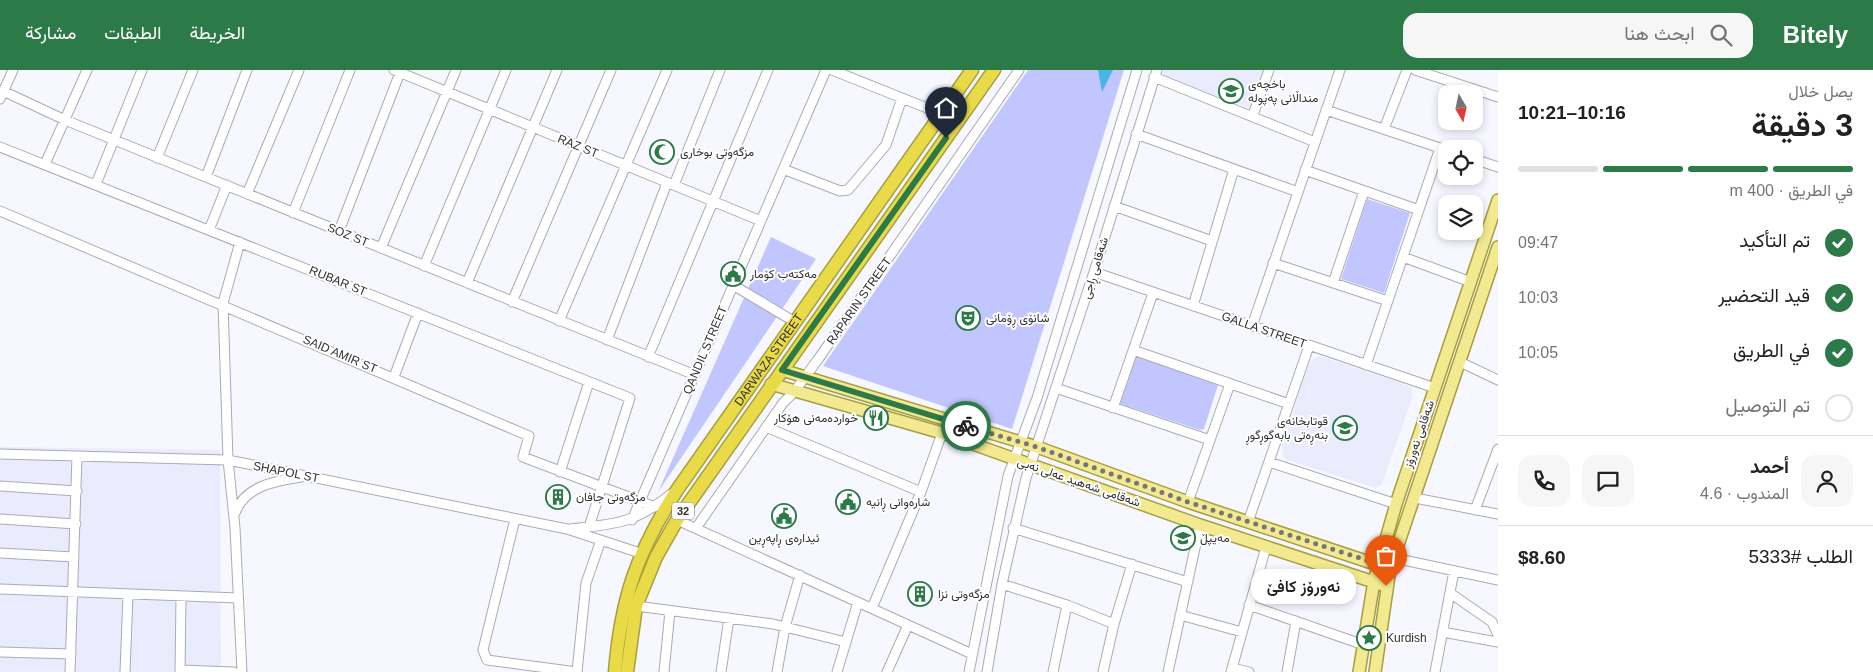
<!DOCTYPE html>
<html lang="ar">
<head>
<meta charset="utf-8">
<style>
	:root { --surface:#fff; --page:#f6f6f6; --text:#202124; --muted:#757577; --line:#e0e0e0; --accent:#2d7a49 }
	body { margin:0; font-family:Helvetica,Vazirmatn,sans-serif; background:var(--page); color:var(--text); direction:rtl; height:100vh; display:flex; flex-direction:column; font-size:19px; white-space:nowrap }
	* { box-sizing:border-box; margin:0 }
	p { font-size:16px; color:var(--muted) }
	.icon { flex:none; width:28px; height:28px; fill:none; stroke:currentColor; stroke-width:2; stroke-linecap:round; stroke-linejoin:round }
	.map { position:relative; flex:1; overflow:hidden; direction:ltr }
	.details { display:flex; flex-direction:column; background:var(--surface); width:375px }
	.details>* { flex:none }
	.needle { width:32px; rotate:171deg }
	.tools { position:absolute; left:1438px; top:15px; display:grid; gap:10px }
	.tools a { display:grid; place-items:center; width:45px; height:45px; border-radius:10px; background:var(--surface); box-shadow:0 2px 8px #0003; font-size:25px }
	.pin { position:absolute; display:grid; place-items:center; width:42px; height:42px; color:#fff; margin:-51px -21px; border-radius:50% 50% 50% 0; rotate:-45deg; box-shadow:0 0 5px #0007 }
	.pin .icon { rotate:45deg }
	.courier { position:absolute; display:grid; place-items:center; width:50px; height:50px; margin:-25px; border:4px solid #2d7a49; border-radius:50%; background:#fff; color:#222; box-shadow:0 1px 6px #0007 }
	.bubble { position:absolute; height:35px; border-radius:15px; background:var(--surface); box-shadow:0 2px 8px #0003; font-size:16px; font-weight:600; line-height:35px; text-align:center; direction:rtl }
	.overview em { font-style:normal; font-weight:600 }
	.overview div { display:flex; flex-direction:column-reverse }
	.overview { display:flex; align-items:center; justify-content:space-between; height:85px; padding:0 20px }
	h1 { font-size:32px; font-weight:600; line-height:38px }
	.bar { display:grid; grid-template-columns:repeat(4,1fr); gap:8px 5px; align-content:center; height:60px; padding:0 20px }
	.bar i { height:6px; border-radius:4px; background:var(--line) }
	.bar .selected { background:var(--accent) }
	.bar p { grid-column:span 4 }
	.line { display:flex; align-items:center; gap:12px; padding:0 20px; border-top:1px solid var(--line) }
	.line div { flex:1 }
	.round { display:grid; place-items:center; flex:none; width:52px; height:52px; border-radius:15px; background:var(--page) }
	ol { padding:0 20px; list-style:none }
	li { display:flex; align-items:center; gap:15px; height:55px }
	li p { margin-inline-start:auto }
	li .icon { padding:5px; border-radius:50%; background:var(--accent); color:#fff; stroke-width:4 }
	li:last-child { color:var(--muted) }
	li i { width:28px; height:28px; border:2px solid var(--line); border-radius:50% }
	header { display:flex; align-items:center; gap:30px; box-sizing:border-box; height:70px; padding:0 25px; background:var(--accent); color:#fff }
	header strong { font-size:24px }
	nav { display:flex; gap:28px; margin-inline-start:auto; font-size:18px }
	.search { width:350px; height:45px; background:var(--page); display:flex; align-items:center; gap:12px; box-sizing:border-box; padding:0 18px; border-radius:15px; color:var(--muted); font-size:19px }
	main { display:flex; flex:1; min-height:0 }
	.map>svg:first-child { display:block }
	.built { fill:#eaecfd }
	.green { fill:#c2c6fe }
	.water { fill:#49b7e4 }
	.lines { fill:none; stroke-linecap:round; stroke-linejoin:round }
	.minor-casing { stroke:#aaabb4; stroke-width:11 }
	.major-casing { stroke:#a89e41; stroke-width:14 }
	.highway-casing { stroke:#a89e41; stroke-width:15 }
	.minor { stroke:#fff; stroke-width:9 }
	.major { stroke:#f2e991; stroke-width:11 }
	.highway { stroke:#e9da48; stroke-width:12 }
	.done { stroke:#75767b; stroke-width:5; stroke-dasharray:0 9 }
	.route { stroke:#2d7a49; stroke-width:6 }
	.labels { text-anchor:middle; stroke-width:4; stroke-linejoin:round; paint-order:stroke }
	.shield { fill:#fff; stroke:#6e6e71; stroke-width:1 }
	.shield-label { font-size:11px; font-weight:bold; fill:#303034 }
	.poi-label { font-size:12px; fill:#303034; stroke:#fff; text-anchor:start }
	.street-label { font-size:12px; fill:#303034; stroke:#fff }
</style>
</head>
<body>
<header>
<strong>Bitely</strong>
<div class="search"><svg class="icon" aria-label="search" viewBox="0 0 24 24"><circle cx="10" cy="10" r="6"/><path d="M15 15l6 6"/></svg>ابحث هنا</div>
<nav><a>الخريطة</a><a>الطبقات</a><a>مشاركة</a></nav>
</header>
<main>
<section class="details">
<div class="overview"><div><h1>3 دقيقة</h1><p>يصل خلال</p></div><em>10:16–10:21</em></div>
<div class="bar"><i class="selected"></i><i class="selected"></i><i class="selected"></i><i></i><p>في الطريق · 400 m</p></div>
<ol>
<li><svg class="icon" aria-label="check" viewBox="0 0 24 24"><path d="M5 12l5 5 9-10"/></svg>تم التأكيد<p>09:47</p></li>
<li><svg class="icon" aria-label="check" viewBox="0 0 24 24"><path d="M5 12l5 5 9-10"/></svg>قيد التحضير<p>10:03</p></li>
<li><svg class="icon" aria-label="check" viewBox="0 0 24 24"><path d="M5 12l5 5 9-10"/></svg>في الطريق<p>10:05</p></li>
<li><i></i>تم التوصيل</li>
</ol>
<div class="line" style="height:90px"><a class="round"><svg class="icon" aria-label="person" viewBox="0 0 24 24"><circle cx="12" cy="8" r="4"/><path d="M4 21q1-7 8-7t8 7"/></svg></a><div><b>أحمد</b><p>المندوب · 4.6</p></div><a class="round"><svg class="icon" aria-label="chat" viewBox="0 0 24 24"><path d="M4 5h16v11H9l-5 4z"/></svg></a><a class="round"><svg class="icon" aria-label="phone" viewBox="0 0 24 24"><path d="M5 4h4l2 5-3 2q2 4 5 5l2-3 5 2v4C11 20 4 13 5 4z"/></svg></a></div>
<div class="line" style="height:65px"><div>الطلب #5333</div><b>$8.60</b></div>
</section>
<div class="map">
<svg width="1498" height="602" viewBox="0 0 1498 602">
	<rect width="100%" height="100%" fill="#f6f7ff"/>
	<path class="built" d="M1163,0H1264L1250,38L1161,5Z
		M1319,286L1402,313L1412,318V328L1382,414L1376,418L1287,390L1283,386L1282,378L1306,301L1310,291Z
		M0,377L220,380L221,602H0Z"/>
	<path class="green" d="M1028,0H1124L1012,359L823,296Z
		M1367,129L1410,143L1384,223L1341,209Z
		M771,167L816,189L658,422Z
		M1135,286L1216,311L1218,315L1204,359L1200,360L1121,334L1120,330Z"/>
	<path class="water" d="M1098,0H1113L1102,22Z"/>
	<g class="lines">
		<defs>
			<path id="minor" d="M394,0L761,151
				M832,0L942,44
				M1415,0L1498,27
				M1154,7L1315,72
				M3,21L65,50L695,305
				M0,29L13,0
				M1326,40L1446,80
				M1253,45L1269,0
				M1384,59L1407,0
				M1136,64L1298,122
				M0,77L630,328L589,457
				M157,88L193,0
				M1474,89L1498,97
				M45,94L87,0
				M783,99L840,121L848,120L886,75L902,28
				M1305,100L1419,140
				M206,107L247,0
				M96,114L142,0
				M674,115L720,0
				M247,124L299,0
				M1114,136L1212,171
				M0,141L529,366L523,387L655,437
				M293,143L350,0
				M209,160L227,115
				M339,161L401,0
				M240,172L223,233L228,390L235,458L242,602
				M381,178L456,0
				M1403,187L1471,212
				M1273,193L1388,231
				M424,196L506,0
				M1094,202L1435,318
				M467,213L557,0
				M1333,213L1364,121
				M733,215L795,252
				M512,232L611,0
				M1193,236L1234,99
				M559,251L667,0
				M1252,256L1340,0
				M607,270L667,113
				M1133,280L1289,334
				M648,287L768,0
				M1460,292L1498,310
				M1366,295L1440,78
				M394,307L418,243
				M1056,318L1210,370
				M1113,338L1153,223
				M766,357L921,422
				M0,384L228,390L567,459L640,483
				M1269,392L1396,434
				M560,402L589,312
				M0,416L77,421
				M1415,428L1498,444
				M1188,432L1230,314
				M1475,440L1498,379
				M235,443C245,416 275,411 301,407
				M0,449L76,454
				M515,449L483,580L487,590L577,602
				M632,450L826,0
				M677,450L972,584
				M1248,452L1309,276
				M696,458L783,333L794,322L819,288L1019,0
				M1013,458L1188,512
				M570,459C615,454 634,454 671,424
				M0,483L74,487
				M1394,488L1498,510
				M1002,514L1067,535L1114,554
				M0,519L238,528
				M1450,523L1492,552L1498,565
				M1249,535L1364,575
				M636,536L773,554L846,572
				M872,538L921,422L942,363
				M1180,545L1242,562
				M1442,562L1498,572
				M0,582L71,584
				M1232,598L1249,602
				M180,600L234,602
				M70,602L77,386
				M125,602L128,525
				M180,602L181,527
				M577,602L586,513L601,470
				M664,602L670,541
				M721,602L729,548
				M777,602L785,557L800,505
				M837,602L858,532
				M887,602L908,555
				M969,602L1008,406L1037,328L1137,0
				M987,602L1002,514L1026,408L1094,202L1157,0
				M1053,602L1067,535
				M1103,602L1114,554L1132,494
				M1168,602L1200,455
				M1231,602L1266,477
				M1287,602L1296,551
				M1435,602L1454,501"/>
			<path id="major" d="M782,300L1037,377L1188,432L1390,499
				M771,314L942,363L1200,455L1386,516
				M1359,602L1374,511L1396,434L1498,130
				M1375,602L1390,499L1498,177"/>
			<g id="highway">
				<path id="s1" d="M615,602C621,528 637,482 677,420L972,0"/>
				<path d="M627,602L636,536L656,487L677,450L994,0"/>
			</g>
		</defs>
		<use href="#minor" class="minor-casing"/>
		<use href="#major" class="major-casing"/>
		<use href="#highway" class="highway-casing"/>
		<use href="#minor" class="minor"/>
		<use href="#major" class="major"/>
		<use href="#highway" class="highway"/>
	</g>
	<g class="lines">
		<path class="done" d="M966,356L1037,377L1188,432L1378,494L1390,500L1386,516"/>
		<path class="route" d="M946,68L782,300L966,356"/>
	</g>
	<defs>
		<symbol id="school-ring" viewBox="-11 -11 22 22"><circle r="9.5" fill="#fff" stroke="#2d7a49" stroke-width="1.5"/><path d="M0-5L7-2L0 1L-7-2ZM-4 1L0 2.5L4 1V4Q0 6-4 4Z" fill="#2d7a49"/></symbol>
		<symbol id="mosque-ring" viewBox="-11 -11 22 22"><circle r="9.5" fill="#fff" stroke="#2d7a49" stroke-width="1.5"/><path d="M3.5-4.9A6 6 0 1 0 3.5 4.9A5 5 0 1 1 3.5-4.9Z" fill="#2d7a49"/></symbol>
		<symbol id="civic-ring" viewBox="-11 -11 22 22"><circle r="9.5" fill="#fff" stroke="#2d7a49" stroke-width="1.5"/><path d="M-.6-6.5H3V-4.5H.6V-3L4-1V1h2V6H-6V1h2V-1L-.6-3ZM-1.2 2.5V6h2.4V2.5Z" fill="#2d7a49"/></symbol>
		<symbol id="theatre-ring" viewBox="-11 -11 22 22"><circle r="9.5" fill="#fff" stroke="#2d7a49" stroke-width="1.5"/><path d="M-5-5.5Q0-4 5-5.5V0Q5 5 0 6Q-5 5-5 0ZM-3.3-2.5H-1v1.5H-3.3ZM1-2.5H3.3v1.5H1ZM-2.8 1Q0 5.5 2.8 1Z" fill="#2d7a49"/></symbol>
		<symbol id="restaurant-ring" viewBox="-11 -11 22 22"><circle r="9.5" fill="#fff" stroke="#2d7a49" stroke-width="1.5"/><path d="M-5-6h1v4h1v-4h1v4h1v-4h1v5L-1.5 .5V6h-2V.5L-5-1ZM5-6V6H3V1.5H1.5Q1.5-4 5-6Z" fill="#2d7a49"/></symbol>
		<symbol id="building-ring" viewBox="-11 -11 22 22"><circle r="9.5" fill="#fff" stroke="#2d7a49" stroke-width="1.5"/><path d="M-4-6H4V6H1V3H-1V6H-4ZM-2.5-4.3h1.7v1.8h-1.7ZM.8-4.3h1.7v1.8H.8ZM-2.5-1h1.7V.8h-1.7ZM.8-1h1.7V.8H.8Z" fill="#2d7a49"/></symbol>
		<symbol id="sight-ring" viewBox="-11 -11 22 22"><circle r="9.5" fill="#fff" stroke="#2d7a49" stroke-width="1.5"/><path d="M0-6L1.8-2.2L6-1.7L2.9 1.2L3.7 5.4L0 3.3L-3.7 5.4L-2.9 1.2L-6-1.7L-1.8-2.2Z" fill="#2d7a49"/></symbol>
	</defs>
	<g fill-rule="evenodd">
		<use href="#school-ring" x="1217" y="7" width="28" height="28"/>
		<use href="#mosque-ring" x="648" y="68" width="28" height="28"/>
		<use href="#civic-ring" x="719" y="190" width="28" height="28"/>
		<use href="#theatre-ring" x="954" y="234" width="28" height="28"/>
		<use href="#restaurant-ring" x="862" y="334" width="28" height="28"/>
		<use href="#school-ring" x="1331" y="344" width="28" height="28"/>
		<use href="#building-ring" x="544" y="413" width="28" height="28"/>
		<use href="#civic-ring" x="834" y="418" width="28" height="28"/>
		<use href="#civic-ring" x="770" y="432" width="28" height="28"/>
		<use href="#school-ring" x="1169" y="454" width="28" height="28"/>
		<use href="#building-ring" x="906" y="510" width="28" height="28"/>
		<use href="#sight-ring" x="1355" y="554" width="28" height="28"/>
	</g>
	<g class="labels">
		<rect class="shield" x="672" y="432.5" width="22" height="17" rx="4"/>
		<g class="shield-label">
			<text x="683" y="445">32</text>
		</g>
		<g class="poi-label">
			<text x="1248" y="18">باخچەی<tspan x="1248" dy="14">منداڵانی پەپولە</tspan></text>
			<text x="680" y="86">مزگەوتی بوخاری</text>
			<text x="750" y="208">مەکتەب کۆمار</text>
			<text x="986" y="252">شانۆی ڕۆمانی</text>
			<text x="858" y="352" text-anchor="end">خواردەمەنی هۆکار</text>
			<text x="1328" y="355" text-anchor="end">قوتابخانەی<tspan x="1328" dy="14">بنەڕەتی بابەگوڕگوڕ</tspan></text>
			<text x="576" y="431">مزگەوتی جافان</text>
			<text x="866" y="436">شارەوانی ڕانیە</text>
			<text x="784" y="472" text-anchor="middle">ئیدارەی ڕاپەڕین</text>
			<text x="1200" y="472">مەیپڵ</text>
			<text x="938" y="528">مزگەوتی نزا</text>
			<text x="1386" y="572">Kurdish</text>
		</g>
		<g class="street-label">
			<text transform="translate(578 76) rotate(22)" y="4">RAZ ST</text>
			<text transform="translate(348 165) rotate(22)" y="4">SOZ ST</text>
			<text transform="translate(1095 198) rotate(-73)" y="4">شەقامی ڕاجی</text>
			<text transform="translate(338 211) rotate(22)" y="4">RUBAR ST</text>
			<text transform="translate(859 231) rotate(-55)" y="4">RAPARIN STREET</text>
			<text transform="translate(1264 260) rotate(19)" y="4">GALLA STREET</text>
			<text transform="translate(705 280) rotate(-67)" y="4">QANDIL STREET</text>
			<text transform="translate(340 284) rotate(23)" y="4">SAID AMIR ST</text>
			<text dy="4" stroke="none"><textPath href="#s1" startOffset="354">DARWAZA STREET</textPath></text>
			<text transform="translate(1419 364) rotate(-71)" y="4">شەقامی نەورۆز</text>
			<text transform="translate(286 402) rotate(11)" y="4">SHAPOL ST</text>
			<text transform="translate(1079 412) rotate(19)" y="4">شەقامی شەهید عەلی نەبی</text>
		</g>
	</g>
</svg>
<div class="tools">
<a><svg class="needle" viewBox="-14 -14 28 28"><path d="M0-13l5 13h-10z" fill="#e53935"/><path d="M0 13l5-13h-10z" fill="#757577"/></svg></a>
<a><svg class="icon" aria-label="locate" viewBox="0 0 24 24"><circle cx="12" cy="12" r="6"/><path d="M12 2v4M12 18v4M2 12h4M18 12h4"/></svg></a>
<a><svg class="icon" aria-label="layers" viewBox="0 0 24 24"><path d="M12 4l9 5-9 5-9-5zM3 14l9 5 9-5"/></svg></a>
</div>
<div class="pin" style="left:1386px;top:516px;background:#ea580c"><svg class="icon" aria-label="bag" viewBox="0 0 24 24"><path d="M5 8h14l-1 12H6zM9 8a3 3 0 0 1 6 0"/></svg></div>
<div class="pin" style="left:946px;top:68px;background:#1f2937"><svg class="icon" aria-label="home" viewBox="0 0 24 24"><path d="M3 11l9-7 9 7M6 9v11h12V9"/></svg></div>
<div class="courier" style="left:966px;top:356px"><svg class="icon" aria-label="bike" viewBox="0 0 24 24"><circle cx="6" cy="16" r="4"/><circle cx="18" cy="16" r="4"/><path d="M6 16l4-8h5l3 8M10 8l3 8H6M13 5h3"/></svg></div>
<div class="bubble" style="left:1251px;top:499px;width:105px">نەورۆز کافێ</div>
</div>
</main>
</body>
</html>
